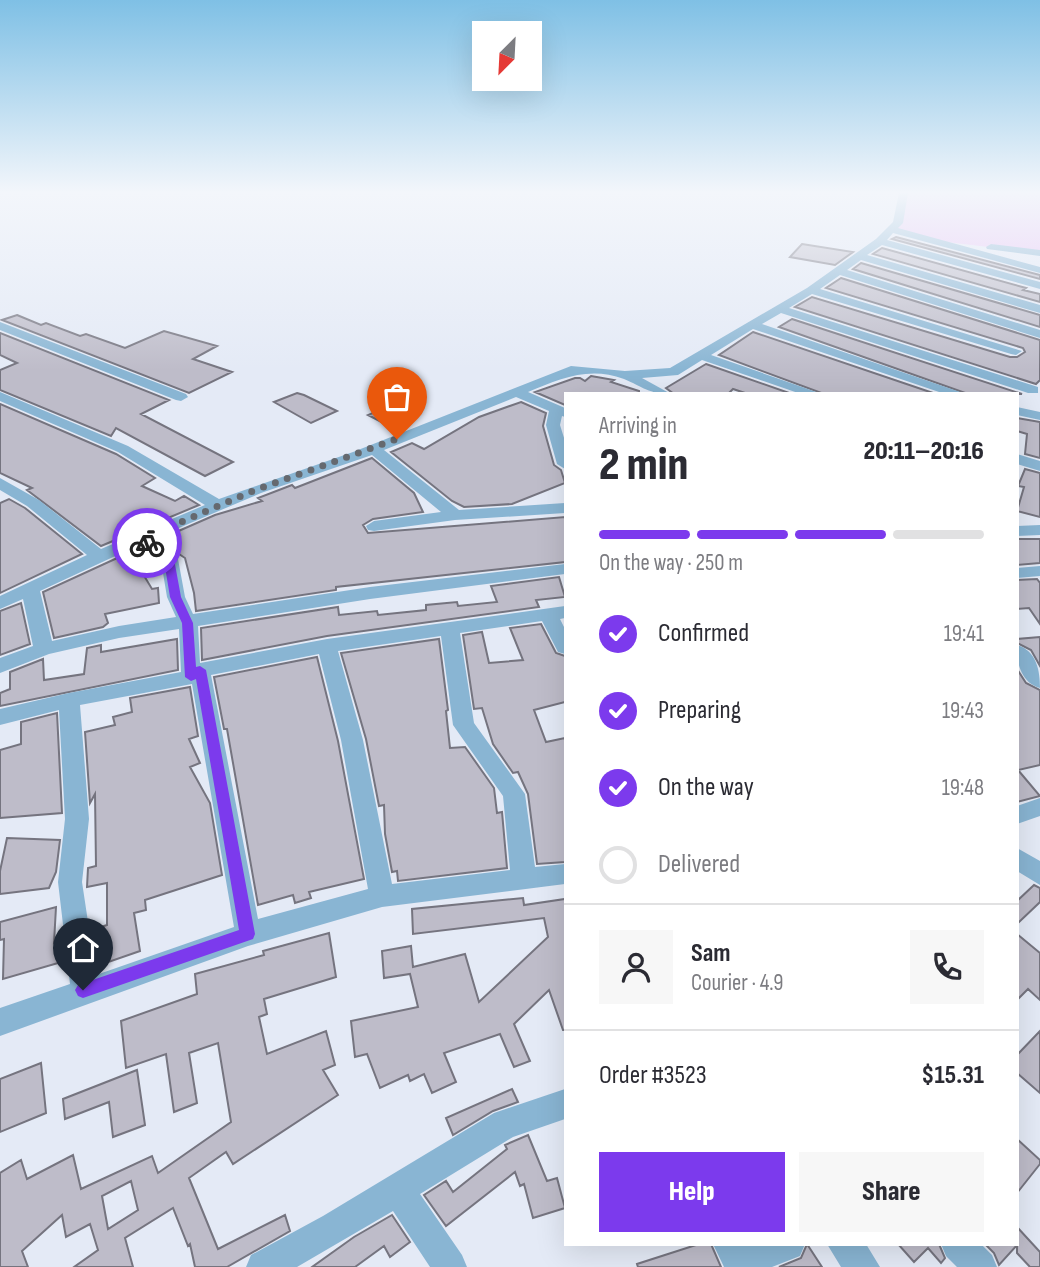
<!DOCTYPE html>
<html lang="en">
<head>
<meta charset="utf-8">
<style>
	:root { --surface:#fff; --page:#f7f7f7; --text:#2b2b33; --muted:#7c7c81; --line:#e1e1e2; --accent:#7c3aed }
	body { margin:0; font-family:"Sofia Sans Condensed",sans-serif; background:var(--page); color:var(--text); height:100vh; display:flex; flex-direction:column; font-size:26px; white-space:nowrap }
	* { box-sizing:border-box; margin:0 }
	p { font-size:23px; color:var(--muted) }
	.icon { flex:none; width:38px; height:38px; fill:none; stroke:currentColor; stroke-width:2; stroke-linecap:round; stroke-linejoin:round }
	.map { position:relative; flex:1; overflow:hidden }
	.details { position:absolute; left:564px; top:392px; width:455px; height:854px; display:flex; flex-direction:column; background:var(--surface); border-radius:0px; box-shadow:0 7px 28px #0002 }
	.details>* { flex:none }
	.needle { width:46px; rotate:204deg }
	.buttons { position:absolute; left:472px; top:21px; display:grid; gap:14px }
	.buttons a { display:grid; place-items:center; width:70px; height:70px; border-radius:0px; background:var(--surface); box-shadow:0 7px 28px #0002; font-size:35px }
	.pin { position:absolute; display:grid; place-items:center; width:60px; height:60px; color:#fff; margin:-72px -30px; border-radius:50% 50% 50% 0; rotate:-45deg; box-shadow:0 0 7px #0007 }
	.pin .icon { rotate:45deg }
	.courier { position:absolute; display:grid; place-items:center; width:70px; height:70px; margin:-35px; border:5px solid #7c3aed; border-radius:50%; background:#fff; color:#222; box-shadow:0 2px 9px #0007 }
	.overview em { font-style:normal; font-weight:800 }
	.overview div { display:flex; flex-direction:column-reverse }
	.overview { display:flex; align-items:center; justify-content:space-between; height:119px; padding:0 35px }
	h1 { font-size:46px; font-weight:800; line-height:52px }
	.bar { display:grid; grid-template-columns:repeat(4,1fr); gap:10px 7px; align-content:center; height:84px; padding:0 35px }
	.bar i { height:9px; border-radius:5px; background:var(--line) }
	.bar .on { background:var(--accent) }
	.bar p { grid-column:span 4 }
	.line { display:flex; align-items:center; gap:18px; padding:0 35px; border-top:2px solid var(--line) }
	.line div { flex:1 }
	.round { display:grid; place-items:center; flex:none; width:74px; height:74px; border-radius:0px; background:var(--page) }
	ol { padding:0 35px; list-style:none }
	li { display:flex; align-items:center; gap:21px; height:77px }
	li p { margin-inline-start:auto }
	li .icon { padding:7px; border-radius:50%; background:var(--accent); color:#fff; stroke-width:4 }
	li:last-child { color:var(--muted) }
	li i { width:38px; height:38px; border:4px solid var(--line); border-radius:50% }
	.cta { display:flex; gap:14px; margin-top:auto; padding:14px 35px }
	.cta a { flex:1; height:80px; border-radius:0px; background:var(--accent); color:#fff; font-size:28px; font-weight:800; line-height:80px; text-align:center }
	.cta a+a { background:var(--page); color:var(--text) }
	.map>svg:first-child { display:block }
	.green { fill:#eac3f5 }
	.building { fill:#bebcc9; stroke:#75747f; stroke-width:2; fill-rule:evenodd }
	.lines { fill:none; stroke-linecap:round; stroke-linejoin:round }
	.minor { fill:#89b5d3; fill-rule:evenodd }
	.route { fill:#7c3aed }
	.done { stroke:#65696f; stroke-width:7; stroke-dasharray:0 12.6 }
</style>
</head>
<body>
<div class="map">
<svg width="1040" height="1267" viewBox="0 0 1040 1267">
	<rect width="100%" height="100%" fill="#e4eaf6"/>
	<path class="green" d="M903,193H1040V253L938,241L894,230Z"/>
	<path class="building" d="M896,237L1040,275V279L892,239Z
		M802,244L853,252L835,265L790,257Z
		M882,248L1026,288L1023,290L1040,294V302L873,254Z
		M861,263L1040,315V327L853,269Z
		M841,278L1040,340V380L1036,384L795,307L812,297L1010,357H1017L1025,352L1023,348L826,288Z
		M17,315L41,325L46,323L80,336L86,334L125,348L164,331L217,346L193,359L232,372L189,393L2,320Z
		M792,319L1022,394H968L779,327Z
		M753,332L936,394H824L719,355Z
		M0,333L169,400L141,414L233,462L205,476L116,428L111,436L0,390V370L17,363L0,355Z
		M706,364L792,394H748L733,389L728,394H674L666,388Z
		M591,376L614,380L611,382L639,391V394H565V405L535,392L575,378H580L585,381Z
		M297,393L304,395L337,411L311,423L274,402Z
		M401,401L419,410L387,425L368,415Z
		M521,402L546,413L543,426L554,465L561,470L565,483L512,504L464,507L452,501L391,452L412,443L424,449L479,417Z
		M0,404L116,454L155,478L142,486L175,501L184,496L199,505L101,546L27,490L32,488L0,473Z
		M1017,418L1040,422V458L1025,454L1027,434L1017,431Z
		M372,458L414,493L423,512L373,519L363,525L368,533L565,517V562L336,587V590L196,611L194,593L185,558L158,540L215,515L262,501L258,498L292,485L295,488Z
		M1025,469L1040,473V517L1017,511L1024,487L1018,486Z
		M9,499L25,508L82,554L0,593V503Z
		M1017,539H1040V563L1017,565Z
		M139,548L152,558L137,564L152,589L158,588L159,603L105,614L108,623L103,627L54,638L43,592Z
		M559,577L565,597L536,600L539,607L327,636L202,660L201,628L338,607L339,615L377,611L378,615L426,610V605L457,602L458,606L497,602L491,586Z
		M1037,579L1040,583V624L1029,608L1017,609V580Z
		M21,603L30,644L0,655V611Z
		M541,624L556,653L565,656V702L534,710L546,742L565,738V862L537,864L528,794L518,772L513,773L493,744L482,708L474,709L463,635L482,632L489,663L523,660L510,628Z
		M1040,637V666L1031,650L1017,643V639Z
		M177,639L178,670L0,706V693L10,689V672L43,659L44,680L84,674L87,648L101,645V652Z
		M439,639L448,710L446,711L450,748L465,747L494,788L497,813L502,812L507,868L398,881L397,871L392,872L385,834L384,805L379,806L366,739L341,653Z
		M317,657L338,741L364,879L309,892L311,898L295,903L293,895L258,905L227,729H224L214,677Z
		M1017,669L1026,683L1040,690V765L1018,770L1040,796L1017,802Z
		M190,687L198,736L189,739L200,763L190,767L210,803L222,875L145,900L146,910L134,913L140,951L97,966L92,930L107,925V883L87,887L88,868L96,866L95,794L90,803L85,732L115,725L113,717L132,712L130,698Z
		M57,713L62,813L0,818V750L21,744V722Z
		M7,838L60,840L56,872L49,888L0,894V871Z
		M1034,885L1040,888V902L1017,924V901Z
		M523,898L524,905L565,899V1030H563L549,990L514,1024L530,1061L514,1067L500,1034L444,1053L456,1082L432,1093L424,1074L410,1081L408,1075L380,1088L367,1054L355,1057L351,1021L418,1007L410,974L384,978L382,951L411,946L413,967L465,954L479,1002L548,937L544,918L413,934L412,909Z
		M56,907L54,943L62,940L65,961L3,979L4,939L0,940V922Z
		M329,933L336,977L264,999L267,1014L259,1017L267,1054L326,1031L335,1065L323,1070L338,1095L233,1164L226,1152L189,1178L218,1249L285,1215L290,1231L227,1267H195L190,1244L188,1246L173,1208L125,1238L133,1267H74L98,1250L90,1224L66,1237L62,1215L22,1251L28,1267H0V1173L21,1160L27,1179L73,1155L81,1189L152,1156L158,1173L231,1122L218,1043L189,1053L197,1103L174,1112L166,1054L126,1068L121,1021L197,994L195,974L264,955L263,951ZM131,1181L138,1210L108,1229L102,1196Z
		M1017,934L1040,953V1000L1028,989L1017,1000Z
		M1040,1031V1093L1017,1073V1055Z
		M41,1063L46,1113L0,1132V1079Z
		M137,1070L145,1125L113,1137L109,1102L65,1119L63,1099Z
		M512,1089L518,1102L493,1111L453,1135L446,1118Z
		M528,1135L547,1181L557,1178L565,1208L533,1218L524,1184L520,1186L515,1172L446,1226L424,1195L446,1181L453,1192L507,1149L505,1145Z
		M1017,1139L1040,1160V1164L1017,1193Z
		M392,1215L410,1242L390,1257L384,1246L355,1267H312L354,1237Z
		M1017,1227L1040,1252V1267H1030L1017,1253V1245L999,1265L994,1253L985,1244H1017Z
		M699,1244H711L721,1267H638L637,1264Z
		M807,1244L822,1267H779L801,1258Z
		M898,1244H939L945,1258L941,1263L928,1248L914,1262Z"/>
	<g class="lines">
		<path class="minor" d="M899,193H908L903,223L898,228L1040,267V273L893,233L887,240L1040,282V289L882,245L867,255L1040,305V313L861,260L847,270L1040,330V338L840,275L820,289L1022,351L1016,355L1011,354L812,294L789,308L1038,387V393H1028L781,313L762,324L966,394H945L753,329L711,355L822,394H801L702,360L678,375L642,378L671,394C649,394 643,387 624,379C588,366 560,379 528,392L565,408V417L562,416L560,425L565,441V469L557,464L546,425L549,411L516,397L384,450L459,510L565,503V513L455,520L374,531L368,530L366,526L374,521L441,512L372,455L261,493L153,539L178,559L185,597L193,614L370,587L565,564V574L370,599L198,626L200,663L327,639L565,606V618L560,619L565,629V654L558,652L542,621L460,633L474,723L525,794L535,867L565,864V884L382,907L248,946L0,1036V1008L70,984L58,882L65,819L59,710L0,725V709L69,693L181,672L179,629L119,638L49,654L0,673V658L33,646L23,599L0,609V596L87,555L27,506L0,490V478L39,500L101,549L205,505L118,452L0,401V392L128,446L219,499L353,452L571,366L625,371L670,368L807,288L876,239L893,222ZM139,545L161,561L167,597L176,617L119,626L52,641L40,591ZM441,636L453,725L503,796L510,870L392,884L363,740L338,651ZM319,654L341,740L368,889L258,919L211,675ZM192,684L234,927L96,975L82,882L89,819L80,705Z
			M991,244L1040,250V256L987,249L986,247Z
			M0,322L186,394L188,397L181,401L176,400L0,330Z
			M1017,407L1040,412V420L1017,415Z
			M1017,454L1040,461V471L1017,464Z
			M1040,525V535L1017,536V526Z
			M1040,566V576L1017,578V568Z
			M1017,645C1037,651 1040,671 1040,688C1021,683 1016,662 1017,645Z
			M1040,798V816L1017,824V806Z
			M1017,848L1040,861V885L1017,871Z
			M565,1089V1119L513,1137L420,1194L462,1255L467,1267H430L393,1211L297,1267H246L251,1255L323,1216L494,1113Z
			M713,1244H805L800,1256L772,1267H724Z
			M827,1244H866L880,1267H841Z
			M941,1244H981L992,1255L997,1267H957L946,1256Z"/>
	</g>
	<linearGradient id="sky" x2="0" y2="1"><stop stop-color="#7fc0e5"/><stop offset="0.52" stop-color="#f3f6fb"/><stop offset="1" stop-color="#f3f6fb" stop-opacity="0"/></linearGradient>
	<rect width="1040" height="370" fill="url(#sky)"/>
	<path class="route" d="M147,540L174,559L181,597L193,623L196,667L200,666L206,670L255,934L253,939L83,998L78,996L75,990L78,985L239,930L196,679L191,681L185,677L182,623L170,597L164,561L144,545L142,543Z"/>
	<g class="lines">
		<path class="done" d="M147,543L142,539L255,490L397,439"/>
	</g>
</svg>
<div class="buttons">
<a><svg class="needle" viewBox="-14 -14 28 28"><path d="M0-13l5 13h-10z" fill="#e53935"/><path d="M0 13l5-13h-10z" fill="#7c7c81"/></svg></a>
</div>
<div class="pin" style="left:397px;top:439px;background:#ea580c"><svg class="icon" aria-label="bag" viewBox="0 0 24 24"><path d="M5 8h14l-1 12H6zM9 8a3 3 0 0 1 6 0"/></svg></div>
<div class="pin" style="left:83px;top:990px;background:#1f2937"><svg class="icon" aria-label="home" viewBox="0 0 24 24"><path d="M3 11l9-7 9 7M6 9v11h12V9"/></svg></div>
<div class="courier" style="left:147px;top:543px"><svg class="icon" aria-label="bike" viewBox="0 0 24 24"><circle cx="6" cy="16" r="4"/><circle cx="18" cy="16" r="4"/><path d="M6 16l4-8h5l3 8M10 8l3 8H6M13 5h3"/></svg></div>
<section class="details">
<div class="overview"><div><h1>2 min</h1><p>Arriving in</p></div><em>20:11–20:16</em></div>
<div class="bar"><i class="on"></i><i class="on"></i><i class="on"></i><i></i><p>On the way · 250 m</p></div>
<ol>
<li><svg class="icon" aria-label="check" viewBox="0 0 24 24"><path d="M5 12l5 5 9-10"/></svg>Confirmed<p>19:41</p></li>
<li><svg class="icon" aria-label="check" viewBox="0 0 24 24"><path d="M5 12l5 5 9-10"/></svg>Preparing<p>19:43</p></li>
<li><svg class="icon" aria-label="check" viewBox="0 0 24 24"><path d="M5 12l5 5 9-10"/></svg>On the way<p>19:48</p></li>
<li><i></i>Delivered</li>
</ol>
<div class="line" style="height:126px"><a class="round"><svg class="icon" aria-label="person" viewBox="0 0 24 24"><circle cx="12" cy="8" r="4"/><path d="M4 21q1-7 8-7t8 7"/></svg></a><div><b>Sam</b><p>Courier · 4.9</p></div><a class="round"><svg class="icon" aria-label="phone" viewBox="0 0 24 24"><path d="M5 4h4l2 5-3 2q2 4 5 5l2-3 5 2v4C11 20 4 13 5 4z"/></svg></a></div>
<div class="line" style="height:91px"><div>Order #3523</div><b>$15.31</b></div>
<div class="cta"><a>Help</a><a>Share</a></div>
</section>
</div>
</body>
</html>
